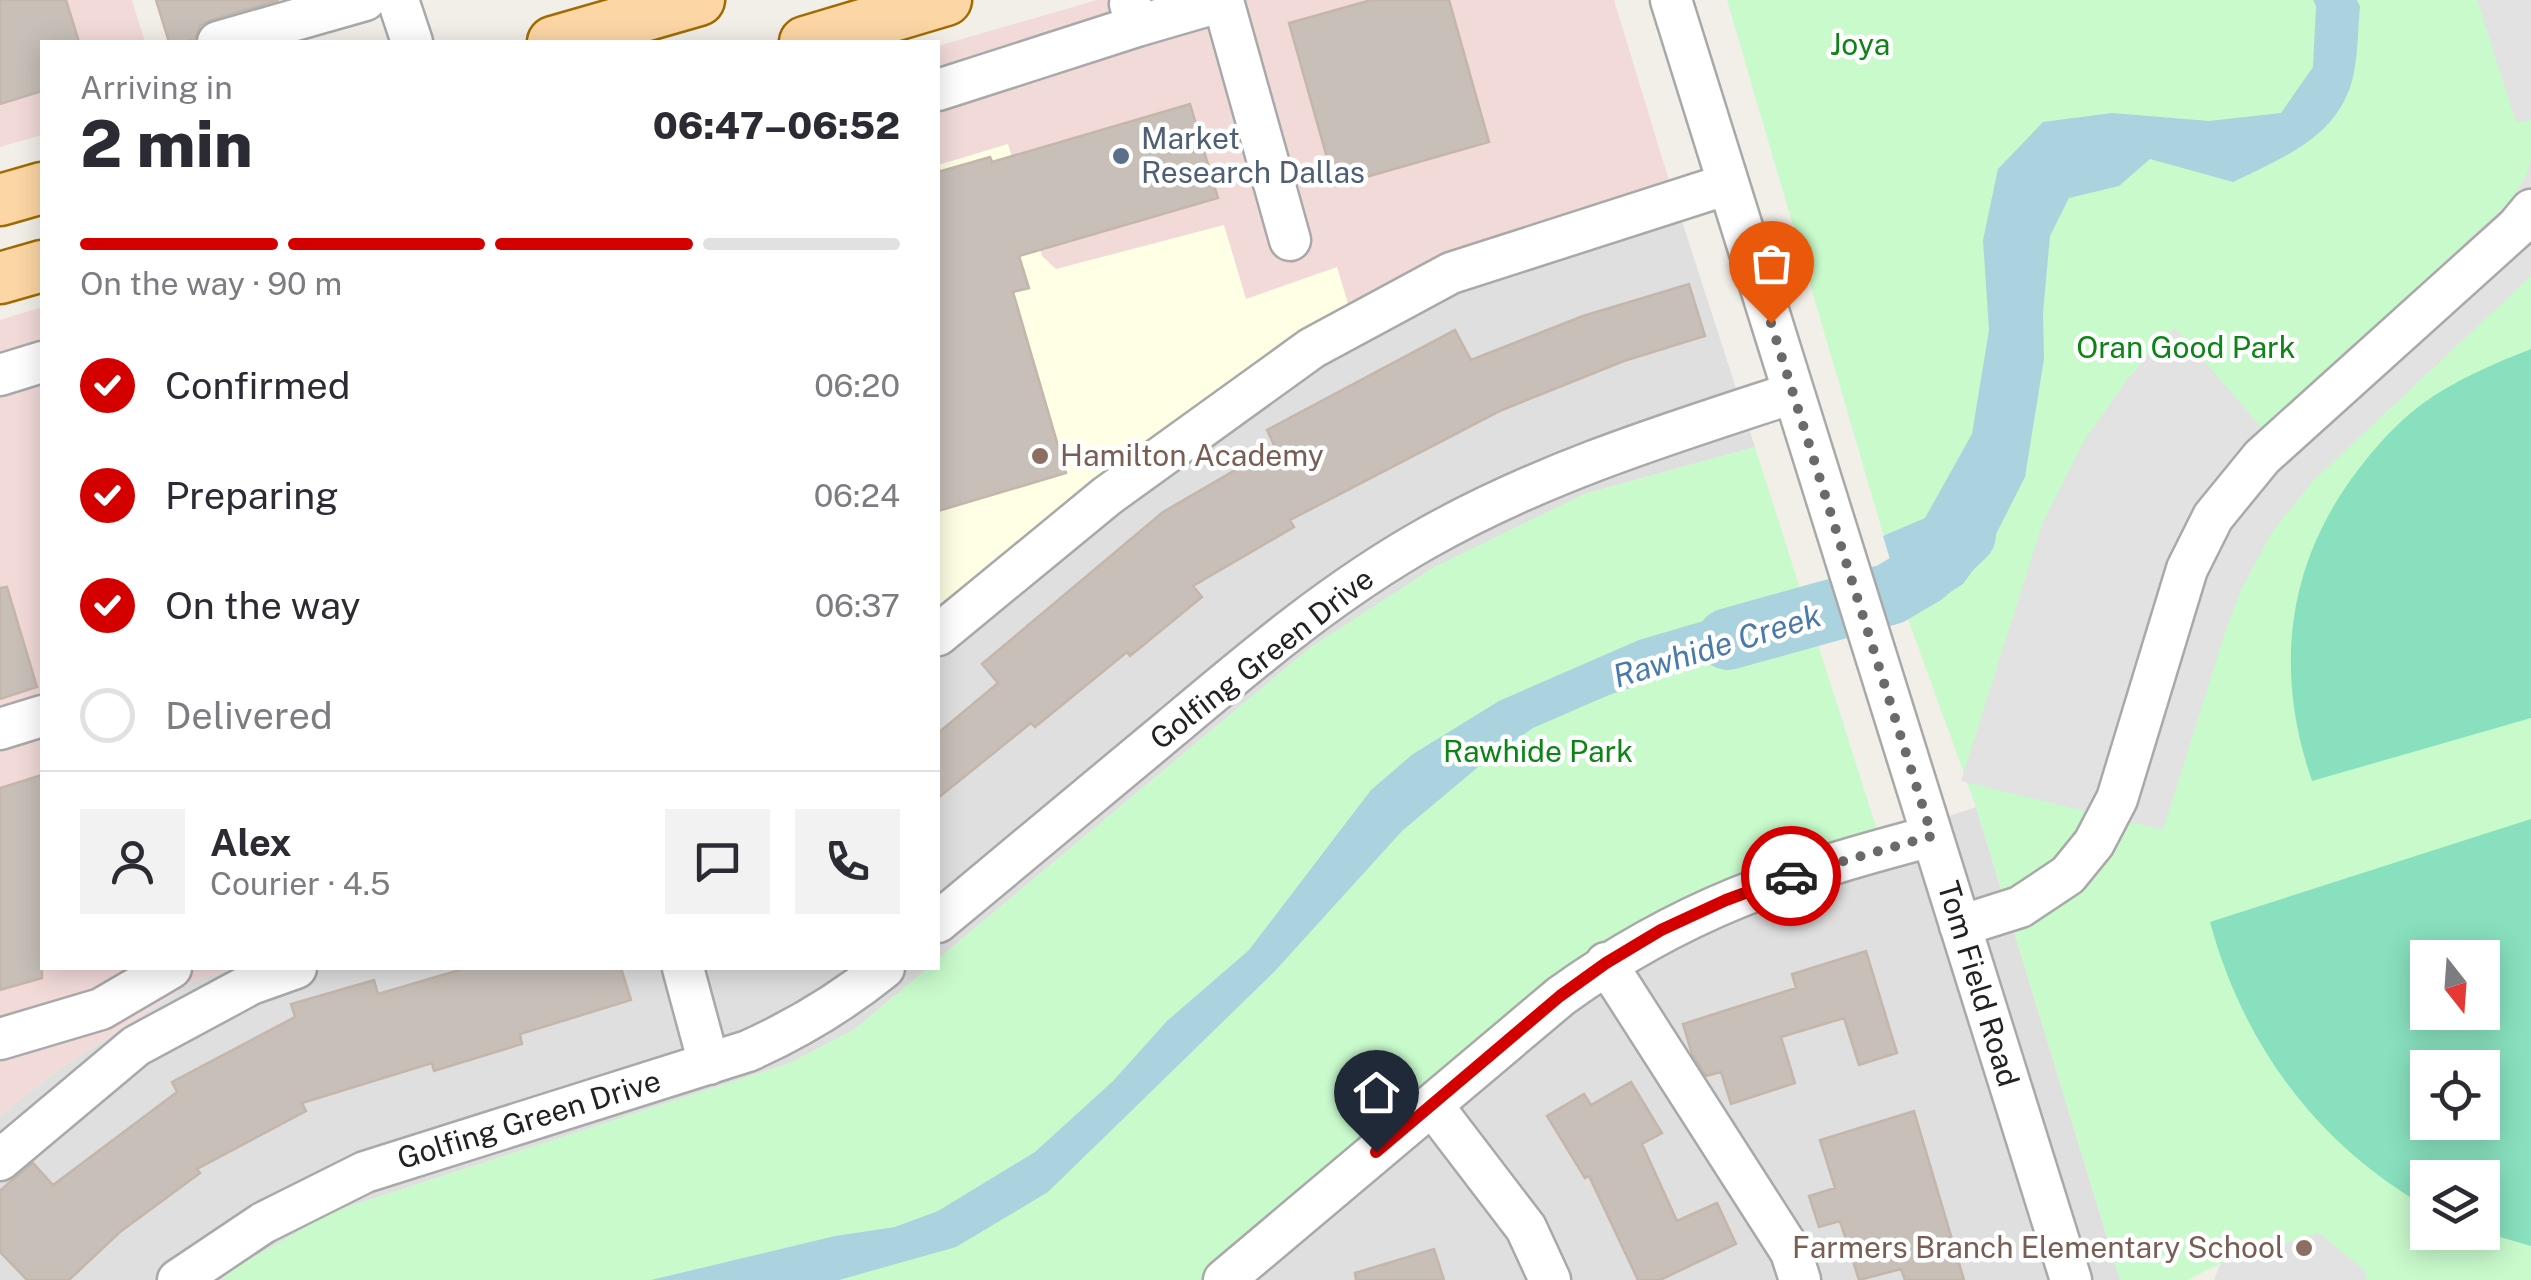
<!DOCTYPE html>
<html lang="en">
<head>
<meta charset="utf-8">
<style>
	:root { --surface:#fff; --page:#f2f2f3; --text:#2b2b33; --muted:#7c7c81; --line:#e1e1e2; --accent:#d40000 }
	body { margin:0; font-family:"Public Sans",sans-serif; background:var(--page); color:var(--text); height:100vh; display:flex; flex-direction:column; font-size:38px; white-space:nowrap }
	* { box-sizing:border-box; margin:0 }
	p { font-size:32px; color:var(--muted) }
	.icon { flex:none; width:55px; height:55px; fill:none; stroke:currentColor; stroke-width:2; stroke-linecap:round; stroke-linejoin:round }
	.map { position:relative; flex:1; overflow:hidden }
	.side { position:absolute; left:40px; top:40px; width:900px; height:930px; display:flex; flex-direction:column; background:var(--surface); border-radius:0px; box-shadow:0 5px 25px #0003 }
	.side>* { flex:none }
	.needle { width:65px; rotate:163deg }
	.buttons { position:absolute; left:2410px; top:940px; display:grid; gap:20px }
	.buttons a { display:grid; place-items:center; width:90px; height:90px; border-radius:0px; background:var(--surface); box-shadow:0 5px 25px #0003; font-size:50px }
	.pin { position:absolute; display:grid; place-items:center; width:85px; height:85px; color:#fff; margin:-102px -42px; border-radius:50% 50% 50% 0; rotate:-45deg; box-shadow:0 0 10px #0007 }
	.pin .icon { rotate:45deg }
	.courier { position:absolute; display:grid; place-items:center; width:100px; height:100px; margin:-50px; border:8px solid #d40000; border-radius:50%; background:#fff; color:#222; box-shadow:0 2px 12px #0007 }
	.headline em { font-style:normal; font-weight:800 }
	.headline div { display:flex; flex-direction:column-reverse }
	.headline { display:flex; align-items:center; justify-content:space-between; height:170px; padding:0 40px }
	h1 { font-size:65px; font-weight:800; line-height:75px }
	.bar { display:grid; grid-template-columns:repeat(4,1fr); gap:15px 10px; align-content:center; height:120px; padding:0 40px }
	.bar i { height:12px; border-radius:8px; background:var(--line) }
	.bar .active { background:var(--accent) }
	.bar p { grid-column:span 4 }
	.line { display:flex; align-items:center; gap:25px; padding:0 40px; border-top:2px solid var(--line) }
	.line div { flex:1 }
	.round { display:grid; place-items:center; flex:none; width:105px; height:105px; border-radius:0px; background:var(--page) }
	ol { padding:0 40px; list-style:none }
	li { display:flex; align-items:center; gap:30px; height:110px }
	li p { margin-inline-start:auto }
	li .icon { padding:10px; border-radius:50%; background:var(--accent); color:#fff; stroke-width:4 }
	li:last-child { color:var(--muted) }
	li i { width:55px; height:55px; border:5px solid var(--line); border-radius:50% }
	.map>svg:first-child { display:block }
	.residential { fill:#e0dfdf }
	.commercial { fill:#f2dad9 }
	.education { fill:#ffffe5 }
	.park { fill:#c8facc; fill-rule:evenodd }
	.pitch { fill:#88e0be; fill-rule:evenodd }
	.parking { fill:#e2e2e2 }
	.water { fill:#aad3df }
	.lines { fill:none; stroke-linecap:round; stroke-linejoin:round }
	.river { stroke:#aad3df; stroke-width:62 }
	.building { fill:#c7bfb8; stroke:#c4b6ab; stroke-width:2.5 }
	.minor-casing { stroke:#a9a9a9; stroke-width:45 }
	.major-casing { stroke:#a06b00; stroke-width:55 }
	.minor { stroke:#fff; stroke-width:40 }
	.major { stroke:#fcd6a4; stroke-width:50 }
	.done { stroke:#6b6a68; stroke-width:10; stroke-dasharray:0 18 }
	.route { stroke:#d40000; stroke-width:12 }
	.service-dot { fill:#5c6f8a; stroke:#fff; stroke-width:4 }
	.education-dot { fill:#8d6e63; stroke:#fff; stroke-width:4 }
	.labels { text-anchor:middle; stroke-width:9; stroke-linejoin:round; paint-order:stroke }
	.park-label { font-size:30px; fill:#0c8416; stroke:#fff }
	.service-label { font-size:30px; fill:#4e5e75; stroke:#fff; text-anchor:start }
	.education-label { font-size:30px; fill:#785e54; stroke:#fff; text-anchor:start }
	.street-label { font-size:30px; fill:#222; stroke:#fff }
	.water-label { font-size:32px; font-style:italic; fill:#4a7aab; stroke:#fff }
</style>
</head>
<body>
<div class="map">
<svg width="2531" height="1280" viewBox="0 0 2531 1280">
	<rect width="100%" height="100%" fill="#f2efe9"/>
	<path class="residential" d="M1671,187L1755,447L1584,494L1311,647L938,959V615L1174,420Z
		M1976,807L2120,1280H1209L1567,981L1880,839Z
		M235,968H928L855,1029L790,1063L332,1212L234,1269L221,1280H0V1115L58,1070L193,981Z"/>
	<path class="commercial" d="M0,0H132L145,42H42V135L0,147Z
		M1097,0H1614L1671,187L1524,233L938,615V46Z
		M42,307V968H235L193,981L58,1070L0,1115V320Z"/>
	<path class="education" d="M1008,144L1042,256L1056,269L1224,225L1246,299L1337,267L1349,307L938,605V165Z"/>
	<path class="park" d="M1727,0H2531V1280H2367L2364,1270L2221,1263L2187,1280H2120L1976,807L1908,619ZM2428,958H2482V1012H2428ZM2428,1068H2482V1122H2428ZM2428,1178H2482V1232H2428Z
		M1755,447L1880,839L1703,900L1209,1280H221L234,1269L332,1212L790,1063L855,1029L928,968H938V959L1311,647L1434,567L1584,494Z"/>
	<path class="pitch" d="M2531,349V718L2312,781C2274,671 2286,564 2358,470C2377,445 2397,423 2422,404C2455,380 2493,364 2531,349Z
		M2531,819V1246L2483,1232L2482,1178H2428L2427,1207C2317,1145 2243,1044 2210,922ZM2428,958H2482V1012H2428ZM2428,1068H2482V1122H2428Z"/>
	<path class="parking" d="M2477,0H2531V120L2516,122Z
		M2531,160V276L2312,482L2272,532L2240,592L2227,626L2163,830L1961,781L2043,522L2084,441L2126,381L2150,353L2175,328L2264,430L2511,200L2526,176Z
		M2319,1233L2364,1270L2367,1280H2214L2221,1263Z"/>
	<path class="water" d="M2313,0H2357L2360,6C2358,29 2358,55 2353,77C2339,137 2282,158 2233,182L2150,159L2119,186L2069,198L2050,236L2043,313L2044,359L2025,477L1989,548L1963,584L1908,619L1883,536L1925,518L1972,434L1989,330L1983,240L1998,169L2043,122L2112,113L2209,121L2281,113L2313,67L2316,6Z
		M1802,592L1817,640L1726,657L1609,695L1533,728L1484,762L1402,831L1275,971L1048,1192L956,1247L839,1280H651L835,1236L895,1227L938,1211L1035,1152L1113,1081L1167,1021L1249,950L1371,790L1413,754L1499,701L1639,640Z"/>
	<g class="lines">
		<path class="river" d="M1728,639L1890,594L1924,574L1965,535"/>
	</g>
	<path class="building" d="M0,0H66L79,42H42V91L0,104Z
		M156,0H279L211,20L200,26L195,39L183,42H169Z
		M1371,0H1449L1489,142L1335,186L1289,23Z
		M1190,104L1218,198L1019,256L1029,288L1013,292L1066,473L938,511V172L990,157L992,162Z
		M1689,284L1705,336L1624,361L1502,410L1290,520L1294,527L1193,586L1202,597L1130,656L1127,652L1035,727L1031,723L938,798V733L998,683L982,664L1163,512L1275,447L1267,430L1455,330L1471,360L1583,316Z
		M7,587L37,687L0,699V588Z
		M42,775V978L0,990V788Z
		M1866,951L1897,1053L1859,1065L1844,1018L1781,1037L1795,1083L1731,1104L1721,1072L1706,1076L1692,1054L1683,1024L1796,988L1792,974Z
		M466,968H621L631,1000L520,1034L522,1044L434,1071L432,1063L302,1103L306,1111L197,1169L200,1173L120,1232L69,1280H27L0,1252V1191L12,1180L33,1163L53,1185L177,1092L172,1082L295,1017L291,1004L374,980L378,994Z
		M1631,1082L1662,1133L1642,1144L1677,1221L1717,1203L1736,1244L1660,1280H1638L1589,1176L1585,1178L1547,1116L1584,1094L1591,1105Z
		M1914,1111L1964,1280H1905L1901,1269L1859,1280L1840,1221L1819,1227L1809,1196L1835,1188L1820,1140Z
		M1434,1249L1444,1280H1356L1355,1273Z"/>
	<g class="lines">
		<defs>
			<path id="minor" d="M398,0L412,42
				M1671,0L2071,1280
				M1137,26L1223,1L1290,240
				M218,42L365,0
				M938,90L1137,26L1130,4
				M0,375L42,362
				M938,635L1107,496L1312,348L1451,273L1728,184
				M0,729L42,716
				M938,922C1015,858 1093,793 1171,728C1253,659 1333,591 1427,538C1542,473 1667,434 1793,393
				M1960,926L2020,907L2068,875L2094,843L2117,799L2187,569L2213,517L2262,457L2517,227L2531,210
				M1606,963L1791,1252L1800,1280
				M683,968L709,1064
				M0,1039L101,1009L171,968
				M1432,1105L1526,1228L1550,1280
				M0,1160L136,1046L251,984L296,968
				M178,1280L263,1223L365,1172L748,1051C797,1029 842,1002 884,968
				M1224,1280L1561,996C1683,908 1788,874 1932,836"/>
			<path id="major" d="M553,42L699,0
				M805,42L946,0
				M0,200L42,188
				M0,278L42,266"/>
		</defs>
		<use href="#minor" class="minor-casing"/>
		<use href="#major" class="major-casing"/>
		<use href="#minor" class="minor"/>
		<use href="#major" class="major"/>
	</g>
	<g class="lines">
		<path class="done" d="M1771,323L1932,836L1791,876"/>
		<path class="route" d="M1376,1152L1560,996L1606,963L1661,930L1726,900L1791,876"/>
	</g>
	<circle class="service-dot" cx="1121" cy="156" r="10"/>
	<g class="education-dot">
		<circle cx="1040" cy="456" r="10"/>
		<circle cx="2304" cy="1248" r="10"/>
	</g>
	<g class="labels">
		<g class="park-label">
			<text x="1860" y="55">Joya</text>
			<text x="2186" y="358">Oran Good Park</text>
			<text x="1538" y="762">Rawhide Park</text>
		</g>
		<g class="service-label">
			<text x="1141" y="149">Market<tspan x="1141" dy="34">Research Dallas</tspan></text>
		</g>
		<g class="education-label">
			<text x="1060" y="466">Hamilton Academy</text>
			<text x="2284" y="1258" text-anchor="end">Farmers Branch Elementary School</text>
		</g>
		<g class="street-label">
			<text transform="translate(1262 659) rotate(-38)" y="10">Golfing Green Drive</text>
			<text transform="translate(1978 984) rotate(73)" y="10">Tom Field Road</text>
			<text transform="translate(529 1120) rotate(-17)" y="10">Golfing Green Drive</text>
		</g>
		<g class="water-label">
			<text transform="translate(1717 646) rotate(-17)" y="11">Rawhide Creek</text>
		</g>
	</g>
</svg>
<div class="buttons">
<a><svg class="needle" viewBox="-14 -14 28 28"><path d="M0-13l5 13h-10z" fill="#e53935"/><path d="M0 13l5-13h-10z" fill="#7c7c81"/></svg></a>
<a><svg class="icon" aria-label="locate" viewBox="0 0 24 24"><circle cx="12" cy="12" r="6"/><path d="M12 2v4M12 18v4M2 12h4M18 12h4"/></svg></a>
<a><svg class="icon" aria-label="layers" viewBox="0 0 24 24"><path d="M12 4l9 5-9 5-9-5zM3 14l9 5 9-5"/></svg></a>
</div>
<div class="pin" style="left:1771px;top:323px;background:#ea580c"><svg class="icon" aria-label="bag" viewBox="0 0 24 24"><path d="M5 8h14l-1 12H6zM9 8a3 3 0 0 1 6 0"/></svg></div>
<div class="pin" style="left:1376px;top:1152px;background:#1f2937"><svg class="icon" aria-label="home" viewBox="0 0 24 24"><path d="M3 11l9-7 9 7M6 9v11h12V9"/></svg></div>
<div class="courier" style="left:1791px;top:876px"><svg class="icon" aria-label="car" viewBox="0 0 24 24"><path d="M5 17H2v-5l4-1 3-4h7l3 4 3 1v5h-3M9 17h6M6 11h13"/><circle cx="7" cy="17" r="2"/><circle cx="17" cy="17" r="2"/></svg></div>
<section class="side">
<div class="headline"><div><h1>2 min</h1><p>Arriving in</p></div><em>06:47–06:52</em></div>
<div class="bar"><i class="active"></i><i class="active"></i><i class="active"></i><i></i><p>On the way · 90 m</p></div>
<ol>
<li><svg class="icon" aria-label="check" viewBox="0 0 24 24"><path d="M5 12l5 5 9-10"/></svg>Confirmed<p>06:20</p></li>
<li><svg class="icon" aria-label="check" viewBox="0 0 24 24"><path d="M5 12l5 5 9-10"/></svg>Preparing<p>06:24</p></li>
<li><svg class="icon" aria-label="check" viewBox="0 0 24 24"><path d="M5 12l5 5 9-10"/></svg>On the way<p>06:37</p></li>
<li><i></i>Delivered</li>
</ol>
<div class="line" style="height:180px"><a class="round"><svg class="icon" aria-label="person" viewBox="0 0 24 24"><circle cx="12" cy="8" r="4"/><path d="M4 21q1-7 8-7t8 7"/></svg></a><div><b>Alex</b><p>Courier · 4.5</p></div><a class="round"><svg class="icon" aria-label="chat" viewBox="0 0 24 24"><path d="M4 5h16v11H9l-5 4z"/></svg></a><a class="round"><svg class="icon" aria-label="phone" viewBox="0 0 24 24"><path d="M5 4h4l2 5-3 2q2 4 5 5l2-3 5 2v4C11 20 4 13 5 4z"/></svg></a></div>
</section>
</div>
</body>
</html>
